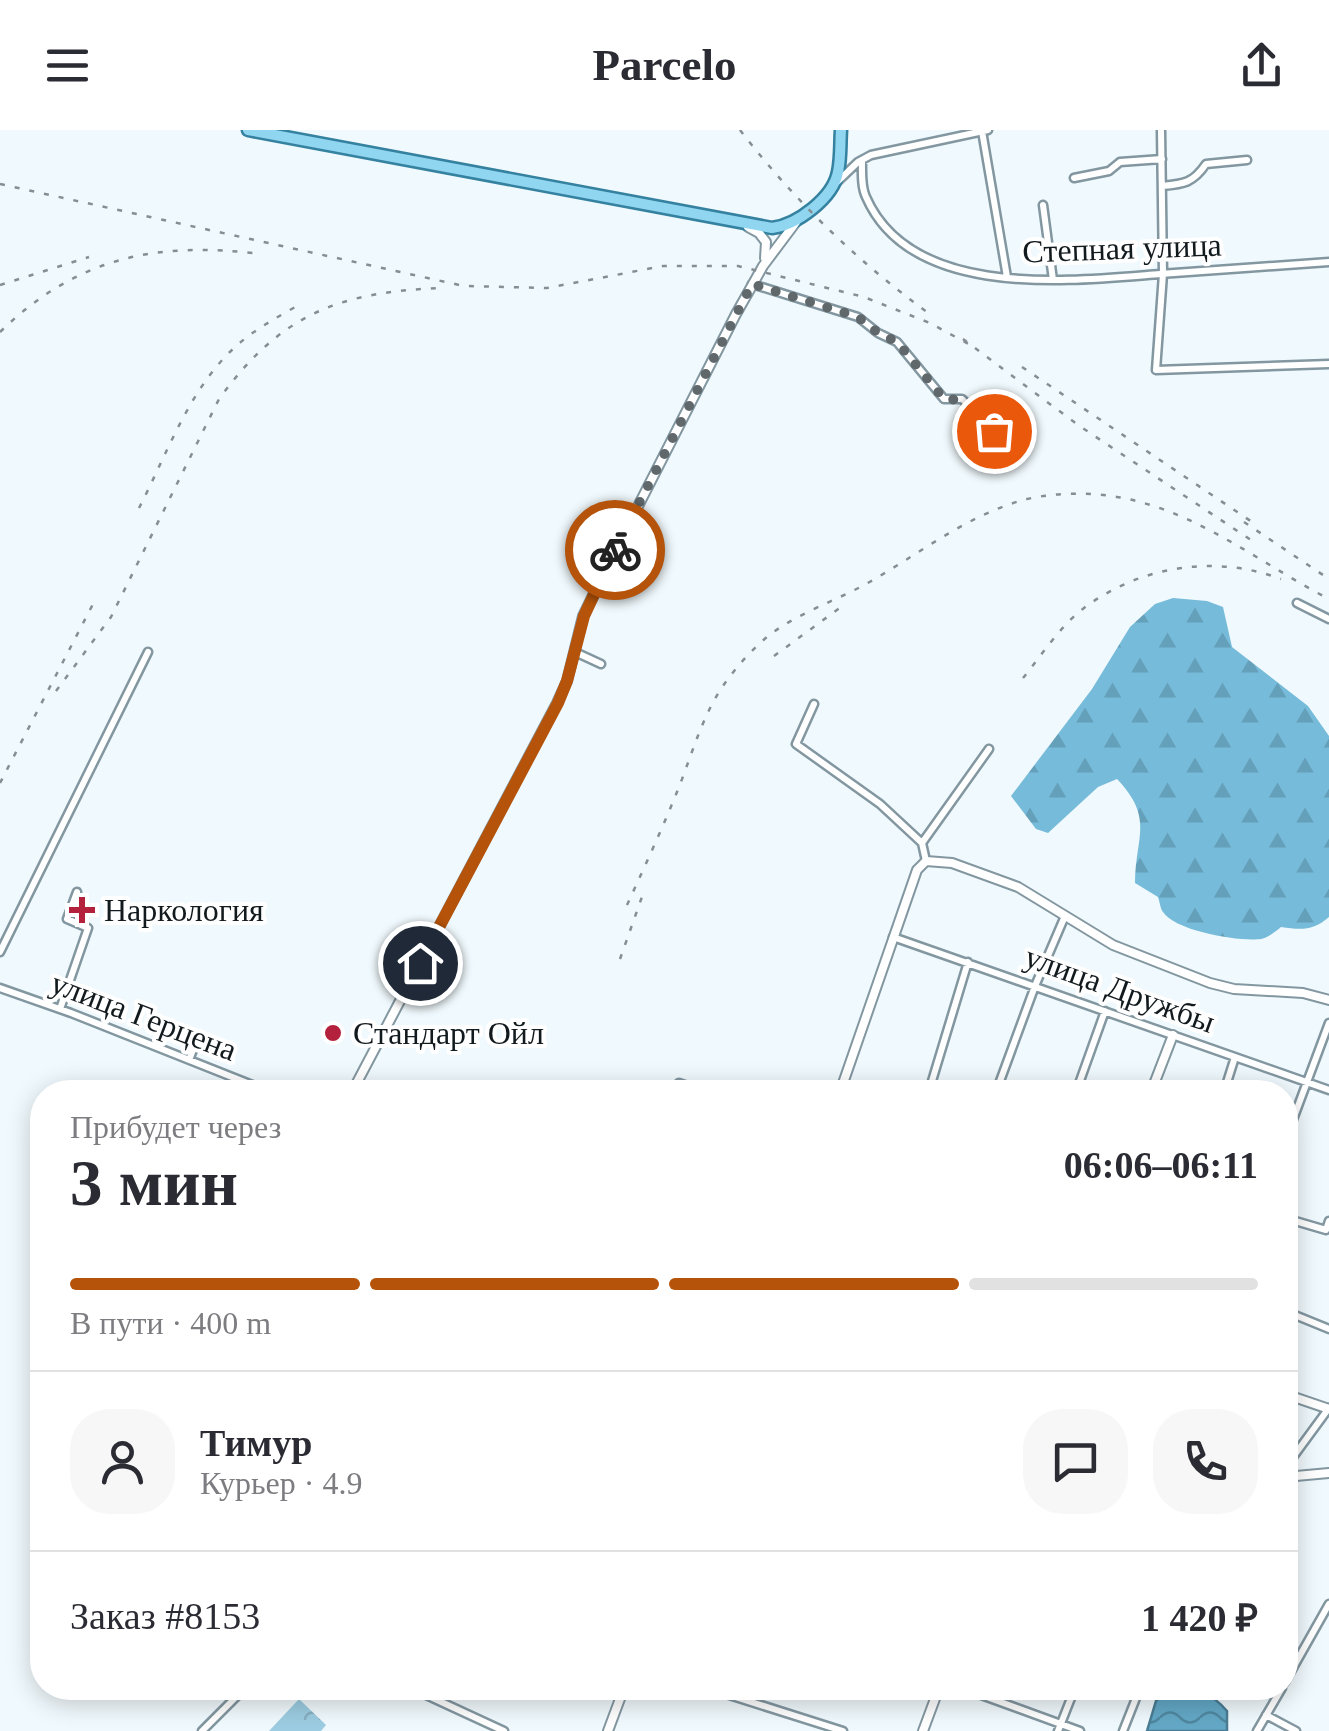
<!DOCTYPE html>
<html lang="ru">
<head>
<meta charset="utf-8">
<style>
	:root { --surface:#fff; --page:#f7f7f7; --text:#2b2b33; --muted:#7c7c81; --line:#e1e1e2; --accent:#b45309 }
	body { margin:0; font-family:Georgia,serif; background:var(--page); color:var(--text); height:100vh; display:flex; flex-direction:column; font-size:38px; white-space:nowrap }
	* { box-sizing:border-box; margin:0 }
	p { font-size:32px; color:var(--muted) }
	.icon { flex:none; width:55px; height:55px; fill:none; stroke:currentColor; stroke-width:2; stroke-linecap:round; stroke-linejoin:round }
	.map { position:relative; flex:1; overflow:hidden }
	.sheet { position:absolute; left:30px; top:950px; width:1268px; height:620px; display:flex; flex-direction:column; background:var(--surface); border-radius:40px; box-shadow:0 5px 25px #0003 }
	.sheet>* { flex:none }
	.pin { position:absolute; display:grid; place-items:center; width:85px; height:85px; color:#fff; margin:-42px; border:5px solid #fff; border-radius:50%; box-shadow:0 2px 10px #0007 }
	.courier { position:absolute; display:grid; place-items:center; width:100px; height:100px; margin:-50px; border:8px solid #b45309; border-radius:50%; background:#fff; color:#222; box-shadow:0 2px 12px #0007 }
	.headline em { font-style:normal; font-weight:600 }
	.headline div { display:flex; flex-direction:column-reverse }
	.headline { display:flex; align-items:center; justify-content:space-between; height:170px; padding:0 40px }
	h1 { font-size:65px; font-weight:600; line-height:75px }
	.bar { display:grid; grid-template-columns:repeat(4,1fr); gap:15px 10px; align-content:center; height:120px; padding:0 40px }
	.bar i { height:12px; border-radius:8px; background:var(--line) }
	.bar .current { background:var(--accent) }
	.bar p { grid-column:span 4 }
	.line { display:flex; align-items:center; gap:25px; padding:0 40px; border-top:2px solid var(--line) }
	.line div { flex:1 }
	.round { display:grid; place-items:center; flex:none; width:105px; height:105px; border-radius:40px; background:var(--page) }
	header { display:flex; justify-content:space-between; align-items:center; height:130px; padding:0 40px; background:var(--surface); font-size:45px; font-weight:600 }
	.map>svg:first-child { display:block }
	.forest { fill:url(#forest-firs) }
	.park { fill:url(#park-crowns) }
	.water { fill:url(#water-waves); stroke:#4b7d94; stroke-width:2.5 }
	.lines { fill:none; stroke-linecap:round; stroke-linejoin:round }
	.minor-casing { stroke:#8397a1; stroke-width:11 }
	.tertiary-casing { stroke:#8397a1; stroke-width:12 }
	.primary-casing { stroke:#3582a0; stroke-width:15 }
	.minor { stroke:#fff; stroke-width:6 }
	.tertiary { stroke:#fff; stroke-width:8 }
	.primary { stroke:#91d6f0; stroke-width:10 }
	.rail { stroke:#868e92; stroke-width:2.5; stroke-dasharray:5 10; stroke-linecap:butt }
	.done { stroke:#60686c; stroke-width:10; stroke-dasharray:0 18 }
	.route { stroke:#b45309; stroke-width:12 }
	.poi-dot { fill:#b3213c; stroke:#fff; stroke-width:4 }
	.labels { text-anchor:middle; stroke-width:8; stroke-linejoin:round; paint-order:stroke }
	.street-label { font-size:32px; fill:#131a1e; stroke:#fff }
	.poi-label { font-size:32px; fill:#131a1e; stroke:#fff; text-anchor:start }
</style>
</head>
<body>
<header><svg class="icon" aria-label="menu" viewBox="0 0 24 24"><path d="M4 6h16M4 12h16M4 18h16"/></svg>Parcelo<svg class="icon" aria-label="share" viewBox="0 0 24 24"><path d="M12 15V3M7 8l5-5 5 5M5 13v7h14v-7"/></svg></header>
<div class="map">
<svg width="1329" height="1601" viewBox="0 0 1329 1601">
	<defs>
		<pattern id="forest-firs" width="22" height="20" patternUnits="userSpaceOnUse" patternTransform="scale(2.5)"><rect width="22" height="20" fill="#76bbd9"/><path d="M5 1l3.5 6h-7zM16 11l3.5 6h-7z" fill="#65a0ba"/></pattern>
		<pattern id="park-crowns" width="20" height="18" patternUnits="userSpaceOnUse" patternTransform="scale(2.5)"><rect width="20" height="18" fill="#9ccce1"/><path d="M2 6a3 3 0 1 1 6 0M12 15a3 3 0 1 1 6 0" fill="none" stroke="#86afc1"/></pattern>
		<pattern id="water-waves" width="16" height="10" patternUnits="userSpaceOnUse" patternTransform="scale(2.5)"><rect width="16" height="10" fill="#63a8c6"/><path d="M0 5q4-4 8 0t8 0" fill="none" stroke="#5088a0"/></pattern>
	</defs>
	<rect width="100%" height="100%" fill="#f0f9fd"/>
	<path class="forest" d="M1173,468L1207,471L1223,477L1232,517L1308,576L1329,606V787C1313,801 1301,800 1281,797C1275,802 1269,807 1261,809C1240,812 1175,801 1163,782C1160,778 1160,772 1158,767L1135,753C1135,707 1155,689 1117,649L1098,657L1048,703L1036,699L1011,666L1092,559L1130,497L1155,474Z"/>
	<path class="park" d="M299,1569L326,1595L321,1601H269Z"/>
	<path class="water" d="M1170,1558C1194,1558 1211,1562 1227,1581V1601H1147L1156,1571Z"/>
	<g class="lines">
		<defs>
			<path id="minor" d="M1161,0L1163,144L1156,240L1329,234
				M982,1L1007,147
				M862,30C862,42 861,57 866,67C911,170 1070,151 1160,144C1216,140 1273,136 1329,132
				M1074,48L1109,41L1120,32L1162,29
				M837,52L858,32L871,25L988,0
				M1162,56C1184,54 1193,53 1206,34L1247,30
				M1043,75L1053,150
				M752,154L858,187L878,203L897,212L944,269H962L994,301L1010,332
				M1297,473L1329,489
				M575,522L601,534
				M814,574L796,614L880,674L922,713
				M926,731L922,713L989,619
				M893,807L1329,960
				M0,822L148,522
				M0,858L71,883L270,962
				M60,879L88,798L67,789L77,762
				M189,930L197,910
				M679,953L705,962
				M935,962L929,961L968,832
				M996,962L1035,856L1065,786
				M1076,962L1105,881
				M1224,962L1235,927
				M1285,1011L1329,893
				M1285,1088L1326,1100L1329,1091
				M1285,1181L1329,1199
				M1285,1338L1329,1278
				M1285,1552L1329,1474
				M411,1558L504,1601
				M707,1558L843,1601
				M962,1558L1080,1601
				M1266,1585L1296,1601
				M202,1601L245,1558
				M1058,1601L1075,1558
				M1123,1601L1140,1558
				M1257,1601L1282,1558"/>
			<path id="tertiary" d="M748,97L759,103L766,112L765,128
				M352,962L557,573L567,551L583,486L604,443L736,184L763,136L796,92
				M840,962L917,740L926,731L952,733L1018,757L1113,815L1210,853L1234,859L1303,863L1329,870
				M1151,962L1173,905
				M1285,1264L1329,1279
				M1285,1347L1329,1343
				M608,1601L624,1558
				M923,1601L939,1558"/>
			<path id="primary" d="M248,0L772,98C797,95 833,68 838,42C841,28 840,14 841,0"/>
		</defs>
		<use href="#minor" class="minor-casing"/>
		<use href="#tertiary" class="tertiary-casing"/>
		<use href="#primary" class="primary-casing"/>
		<use href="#minor" class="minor"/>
		<use href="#tertiary" class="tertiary"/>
		<use href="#primary" class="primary"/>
		<path class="rail" d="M740,0C793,69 857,131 927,182
			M0,54L464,156L547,158L663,136H738L864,167L930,193L974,217
			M0,155L89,127
			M0,202C77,127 157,111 261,124
			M963,209L1078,295L1254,412
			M1022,237L1258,396
			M139,378C166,326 189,260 233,219C252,201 274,189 297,176
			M1244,392L1329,449
			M774,526L841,477
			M1023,548C1042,525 1060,496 1084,478C1140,436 1215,424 1281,449
			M56,561L111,487L219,269C281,184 338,162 442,158
			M0,653L93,474
			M627,775C645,736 663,697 679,657C693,621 703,584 725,553C738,535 754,517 772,503C801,482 835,471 866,454C918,425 968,384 1027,369C1063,361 1104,362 1140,372C1206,389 1269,438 1329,469
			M620,829L643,764"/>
	</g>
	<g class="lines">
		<path class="done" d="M615,420L752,154L858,187L878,203L897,212L944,269L962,270L994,301"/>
		<path class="route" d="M420,833L558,573L567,551L584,486L615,420"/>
	</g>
	<g class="poi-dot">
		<path d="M77 765h10v10h10v10h-10v10h-10v-10h-10v-10h10z"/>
		<circle cx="333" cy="903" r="10"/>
	</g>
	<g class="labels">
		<g class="street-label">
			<text transform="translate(1122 118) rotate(-2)" y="11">Степная улица</text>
			<text transform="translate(1120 859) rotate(20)" y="11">улица Дружбы</text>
			<text transform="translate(144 886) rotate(21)" y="11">улица Герцена</text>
		</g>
		<g class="poi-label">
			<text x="104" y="791">Наркология</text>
			<text x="353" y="914">Стандарт Ойл</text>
		</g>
	</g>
</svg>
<div class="pin" style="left:994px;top:301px;background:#ea580c"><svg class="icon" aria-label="bag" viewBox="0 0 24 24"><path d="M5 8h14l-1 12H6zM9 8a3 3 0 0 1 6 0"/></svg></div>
<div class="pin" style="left:420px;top:833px;background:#1f2937"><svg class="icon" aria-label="home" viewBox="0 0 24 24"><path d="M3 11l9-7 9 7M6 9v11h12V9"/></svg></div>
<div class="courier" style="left:615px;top:420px"><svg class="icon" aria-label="bike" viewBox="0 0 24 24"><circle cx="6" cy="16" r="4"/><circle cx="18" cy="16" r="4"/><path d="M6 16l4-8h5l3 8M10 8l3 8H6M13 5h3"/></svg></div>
<section class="sheet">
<div class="headline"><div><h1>3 мин</h1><p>Прибудет через</p></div><em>06:06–06:11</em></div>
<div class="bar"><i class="current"></i><i class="current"></i><i class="current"></i><i></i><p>В пути · 400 m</p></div>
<div class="line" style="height:180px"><a class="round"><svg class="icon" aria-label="person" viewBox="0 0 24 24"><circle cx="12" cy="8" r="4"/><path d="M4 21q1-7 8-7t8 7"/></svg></a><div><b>Тимур</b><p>Курьер · 4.9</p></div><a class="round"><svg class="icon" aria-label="chat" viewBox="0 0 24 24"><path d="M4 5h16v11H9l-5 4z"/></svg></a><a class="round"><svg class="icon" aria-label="phone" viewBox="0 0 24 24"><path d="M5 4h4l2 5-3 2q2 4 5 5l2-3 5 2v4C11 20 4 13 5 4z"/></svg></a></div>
<div class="line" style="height:130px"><div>Заказ #8153</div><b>1 420 ₽</b></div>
</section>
</div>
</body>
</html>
